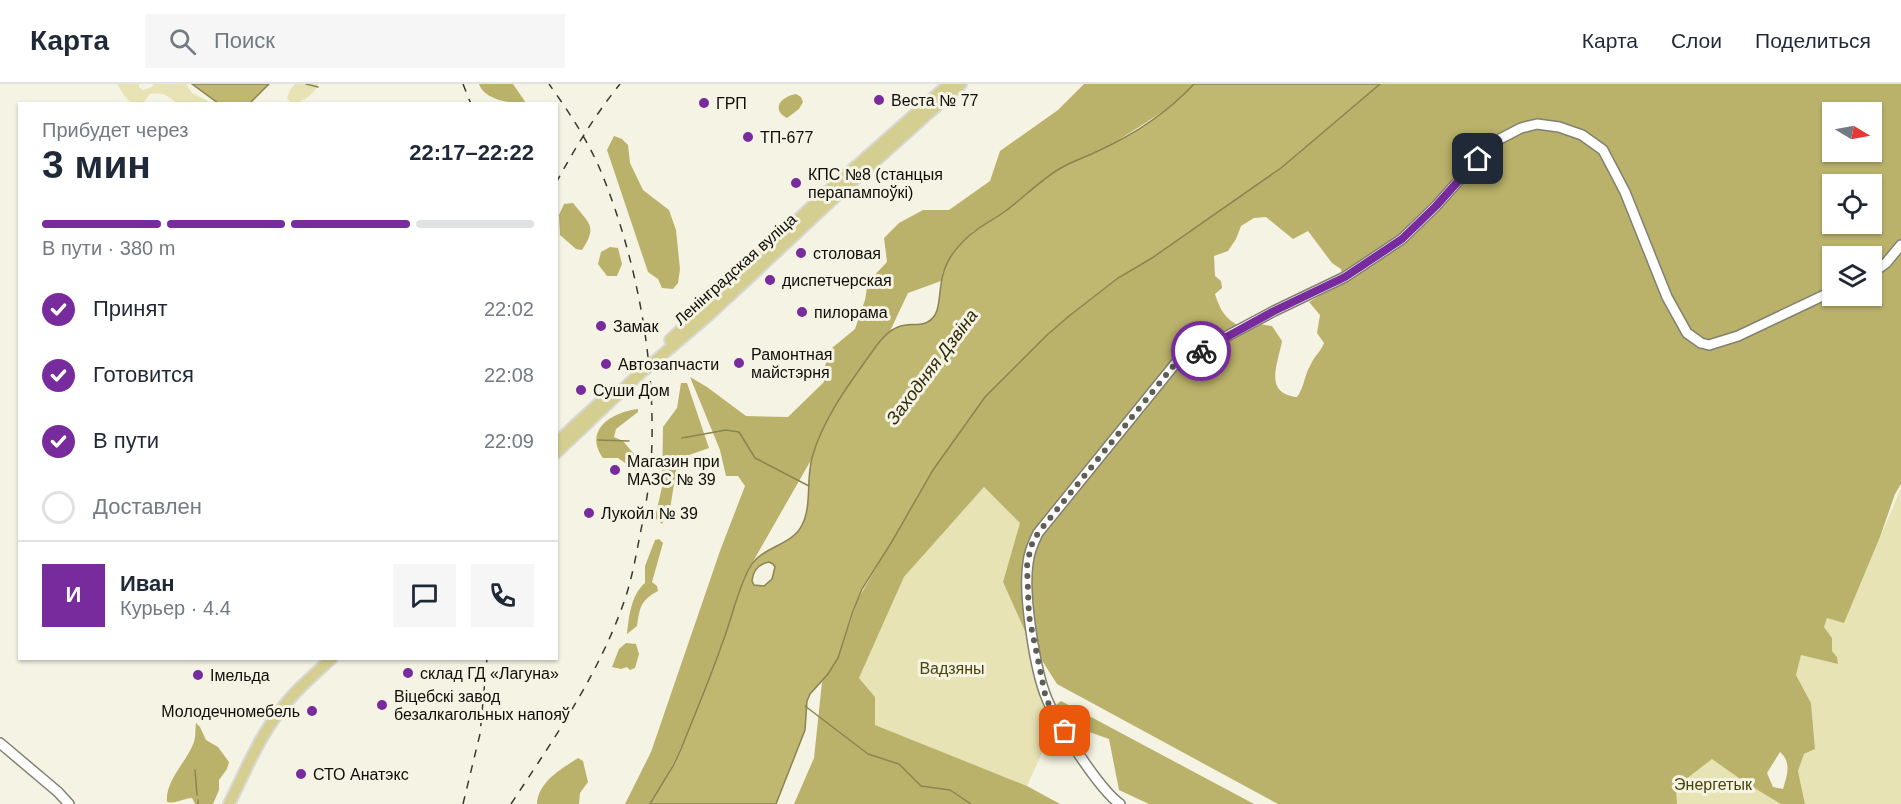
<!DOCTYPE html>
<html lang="ru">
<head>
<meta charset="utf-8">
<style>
	:root { --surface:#fff; --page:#f6f6f7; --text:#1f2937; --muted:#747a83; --line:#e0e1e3; --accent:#782b9c }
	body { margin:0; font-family:Helvetica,sans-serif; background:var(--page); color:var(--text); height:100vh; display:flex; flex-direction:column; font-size:22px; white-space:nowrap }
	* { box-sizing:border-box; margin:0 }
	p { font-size:20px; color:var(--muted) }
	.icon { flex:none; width:33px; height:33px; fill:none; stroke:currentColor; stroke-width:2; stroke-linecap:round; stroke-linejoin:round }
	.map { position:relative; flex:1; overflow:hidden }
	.side { position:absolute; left:18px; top:18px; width:540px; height:558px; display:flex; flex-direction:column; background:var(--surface); border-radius:0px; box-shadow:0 2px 4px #0004 }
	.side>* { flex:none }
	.needle { width:39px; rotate:100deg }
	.controls { position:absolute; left:1822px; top:18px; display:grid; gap:12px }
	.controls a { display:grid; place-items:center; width:60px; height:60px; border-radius:0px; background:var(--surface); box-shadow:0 2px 4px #0004; font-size:30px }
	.pin { position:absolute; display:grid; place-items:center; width:51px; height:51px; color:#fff; margin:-26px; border-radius:12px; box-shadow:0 3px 9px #0006 }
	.courier { position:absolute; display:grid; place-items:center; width:60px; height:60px; margin:-30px; border:4px solid #782b9c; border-radius:50%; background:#fff; color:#222; box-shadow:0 2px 8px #0007 }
	.headline em { font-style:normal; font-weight:700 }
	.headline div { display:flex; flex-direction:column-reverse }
	.headline { display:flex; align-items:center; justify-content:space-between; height:102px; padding:0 24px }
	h1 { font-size:39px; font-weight:700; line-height:45px }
	.bar { display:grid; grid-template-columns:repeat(4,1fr); gap:9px 6px; align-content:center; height:72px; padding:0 24px }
	.bar i { height:8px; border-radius:4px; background:var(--line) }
	.bar .selected { background:var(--accent) }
	.bar p { grid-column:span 4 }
	.line { display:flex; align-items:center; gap:15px; padding:0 24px; border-top:2px solid var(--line) }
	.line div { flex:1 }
	.round { display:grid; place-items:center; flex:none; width:63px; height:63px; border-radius:0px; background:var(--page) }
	ol { padding:0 24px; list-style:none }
	li { display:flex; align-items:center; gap:18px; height:66px }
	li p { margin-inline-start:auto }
	li .icon { padding:6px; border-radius:50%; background:var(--accent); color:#fff; stroke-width:4 }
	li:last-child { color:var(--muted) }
	li i { width:33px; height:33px; border:3px solid var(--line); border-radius:50% }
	header { display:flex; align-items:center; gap:36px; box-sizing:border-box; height:84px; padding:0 30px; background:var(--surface); border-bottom:2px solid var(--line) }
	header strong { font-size:28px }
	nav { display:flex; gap:33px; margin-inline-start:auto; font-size:21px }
	.search { width:420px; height:54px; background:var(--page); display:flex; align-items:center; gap:15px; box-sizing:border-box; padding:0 21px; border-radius:0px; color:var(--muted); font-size:22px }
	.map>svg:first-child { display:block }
	.green { fill:#e8e3b4 }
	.forest { fill:#bab26a; fill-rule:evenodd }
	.water { fill:#c0b770; stroke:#8b8451; stroke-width:1.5; fill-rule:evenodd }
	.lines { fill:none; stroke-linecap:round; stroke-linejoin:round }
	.stream { stroke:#8b8451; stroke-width:1.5 }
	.secondary-casing { stroke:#828071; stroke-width:12 }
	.primary-casing { stroke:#d8d8d7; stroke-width:14 }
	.secondary { stroke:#fff; stroke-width:9 }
	.primary { stroke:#d5ce91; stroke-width:10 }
	.rail { stroke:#3a3931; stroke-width:1.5; stroke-dasharray:8 8; stroke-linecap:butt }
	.done { stroke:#5f5e55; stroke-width:6; stroke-dasharray:0 10.8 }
	.route { stroke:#782b9c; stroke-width:8 }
	.poi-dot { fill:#782b9c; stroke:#f5f3e3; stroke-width:2 }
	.labels { text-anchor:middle; stroke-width:6; stroke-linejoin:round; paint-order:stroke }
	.poi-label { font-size:16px; fill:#0e0d08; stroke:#f5f3e3; text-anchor:start }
	.street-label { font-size:16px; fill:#0e0d08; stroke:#f5f3e3 }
	.park-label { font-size:16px; fill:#4a440a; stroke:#f5f3e3 }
	.water-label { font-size:18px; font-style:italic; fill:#2f2b0a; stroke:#f5f3e3 }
</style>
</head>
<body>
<header>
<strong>Карта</strong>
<div class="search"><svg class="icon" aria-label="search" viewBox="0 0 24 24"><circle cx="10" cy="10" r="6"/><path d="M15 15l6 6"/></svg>Поиск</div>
<nav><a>Карта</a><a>Слои</a><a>Поделиться</a></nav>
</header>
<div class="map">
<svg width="1901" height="720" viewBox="0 0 1901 720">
	<rect width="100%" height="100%" fill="#f5f3e3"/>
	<path class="green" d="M117,0H139V3L143,6L152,3L153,0H186L192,9L212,19H176C169,11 161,8 150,10L143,19C126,20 126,13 117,0Z
		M295,0H318C315,10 301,20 291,19L287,14L290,6Z
		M984,403L1021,439L1003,498L1029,556L1042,619L1054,642L1027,702L875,641V613L859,594L904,493Z
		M1901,404V720H1805L1798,687L1804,670L1815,665L1811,619L1796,591L1801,570L1838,580L1837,573L1832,567V554L1823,543L1827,534L1844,538Z
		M1712,674L1746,699L1781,720H1677L1676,703Z"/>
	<path class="forest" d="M479,0H513L526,19C512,20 484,16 479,0Z
		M1084,0H1194L1182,13L1167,25L1114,59L1059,85L1004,128L972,148L943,187L941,197L908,209L890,247L873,267L824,344L818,356L811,376L751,481C739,506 732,533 722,560C703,614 682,671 650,720H625L651,668L720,467L745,402L738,392H726L720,366L690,293L707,303L746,332L788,333L824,298L823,287L832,264L855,245L865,216L868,198L887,178L884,154L899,139L923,126H949L990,97L1000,67L1058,26Z
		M1380,0H1901V400L1895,410L1880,453L1844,539L1827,534L1824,543L1832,554V567L1837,573L1838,580L1801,571L1796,591L1811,619L1815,665L1804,670L1798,687L1805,720H1781L1746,699L1712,675L1676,703L1677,720H1278L1057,600L1029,556L1003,498L1020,439L984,403L904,493L859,594L875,613V641L1027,702L1060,720H794L814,674L822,598L838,574L858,515L933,386L985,313L1047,251L1069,232L1118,194L1152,174L1281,84ZM1833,28H1872V68H1833ZM1833,100H1872V140H1833ZM1266,133L1293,155L1308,147L1332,179L1341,185L1343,198L1309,218L1320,231L1317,249L1324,259C1320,269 1315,271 1311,280C1304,291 1305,302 1297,313C1263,309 1278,280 1282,257L1272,242L1258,240L1246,245C1227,237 1221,229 1215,210L1222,204L1221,197L1215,192L1214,172L1228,167L1236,155L1241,142L1254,134ZM1833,172H1872V212H1833ZM1780,668C1792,678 1787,692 1783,705L1773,703L1767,689Z
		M796,10L801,13L803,18L799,25L787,34C770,25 782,12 796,10Z
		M614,52L622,55L628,61L630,79L643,106L669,126L676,146L680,185L678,199L673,205L662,204L658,195L648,188L607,66Z
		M573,119C589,140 598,141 582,166L576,165L560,151L559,131L564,120Z
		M610,163L618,164L622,180L617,192H607L598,180L601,168Z
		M681,299H687L709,364L678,375L670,425L662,440L655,434L662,403L663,343L677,324Z
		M638,325V328L616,345L614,353L623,357L639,376L637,387L618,374H603C583,346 612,328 638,325Z
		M659,455L663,459L652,498L657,502L658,507C640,517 640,523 637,542L627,550C629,532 631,511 645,499V482L655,456Z
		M626,559L636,560L639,570L635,584L630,586L627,583L621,585L612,583L619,565Z
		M1061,617L1254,720H1149L1119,706L1109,655L1070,641L1056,621Z
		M196,639L200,643L206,656L218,663L229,678L227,685L219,696V706L213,720H195L192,714C184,714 176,720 167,718C165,696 187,678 194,658C196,652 195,645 196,639Z
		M578,674L583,677L588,698L580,709L579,720H537C538,698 561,685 578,674Z"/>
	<path class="water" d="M192,0H269L250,19H218Z
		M1194,0H1380L1281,84L1152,174L1118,194L1069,232L1047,251L985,313L933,386L891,459L862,505L853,527L838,574L828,590L810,610L807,617L805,646L776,720H650L673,682L681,665C695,630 710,595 722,560C732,535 737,506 750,483C762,462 792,462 802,441C812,422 806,395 812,374C822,336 849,300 872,268C878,259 887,247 898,243C911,237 925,246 935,231C940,222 939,211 941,201C943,180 954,165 970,151C981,141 995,135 1007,126C1024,113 1043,94 1061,84C1073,77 1086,73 1098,67C1133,51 1168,28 1194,0ZM769,478L773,480L775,483L772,495L764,502L754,501L752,497C753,486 758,480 769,478Z"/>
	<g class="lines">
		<path class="stream" d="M306,0L318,3
			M682,354L726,346L739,348L755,374L809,402
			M598,356L629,357
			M805,622L868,670L899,680L921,702L950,706L971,720
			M195,686L197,711
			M198,716V720"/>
		<defs>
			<path id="secondary" d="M1872,189L1886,179L1901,161
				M0,659L58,708L69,720
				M1120,720C1100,706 1057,640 1047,615C1035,587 1023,510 1028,479C1029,468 1033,459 1038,449L1175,280L1274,227L1345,193L1402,155L1436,122L1478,75L1496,57L1521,44L1537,40L1559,43L1582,51L1603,66L1625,108L1667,213L1687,249L1701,259L1709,261L1738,252L1833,207"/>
			<path id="primary" d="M670,256L826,109L949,0
				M556,359L609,310
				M556,369L635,294L709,231L832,116L961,0
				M229,720C245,688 258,655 280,627C294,607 314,591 332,574"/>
		</defs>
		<use href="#secondary" class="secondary-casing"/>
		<use href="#primary" class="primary-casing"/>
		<use href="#secondary" class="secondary"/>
		<use href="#primary" class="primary"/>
		<path class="rail" d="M463,0L471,20
			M556,99C575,64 595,31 620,0
			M463,720L480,650L487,574
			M511,720C553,656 598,592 624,518C631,498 635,477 639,456C644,431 649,405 651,380C657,284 638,179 602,90C589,58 569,28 549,0"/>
	</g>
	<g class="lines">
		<path class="done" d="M1065,647L1046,615L1029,532L1027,482L1031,462L1038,449L1175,280L1201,267"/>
		<path class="route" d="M1201,267L1274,227L1345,193L1402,155L1436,122L1478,75"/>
	</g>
	<g class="poi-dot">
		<circle cx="879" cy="16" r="6"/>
		<circle cx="704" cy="19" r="6"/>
		<circle cx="748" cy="53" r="6"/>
		<circle cx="796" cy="99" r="6"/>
		<circle cx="801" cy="169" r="6"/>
		<circle cx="770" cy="196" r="6"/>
		<circle cx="802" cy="228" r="6"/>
		<circle cx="601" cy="242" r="6"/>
		<circle cx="739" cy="279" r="6"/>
		<circle cx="606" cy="280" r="6"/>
		<circle cx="581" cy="306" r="6"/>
		<circle cx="615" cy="386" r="6"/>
		<circle cx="589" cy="429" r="6"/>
		<circle cx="408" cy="589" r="6"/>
		<circle cx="198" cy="591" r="6"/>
		<circle cx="382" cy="621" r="6"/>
		<circle cx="312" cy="627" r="6"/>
		<circle cx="301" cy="690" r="6"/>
	</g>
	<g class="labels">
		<g class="poi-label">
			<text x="891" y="22">Веста № 77</text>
			<text x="716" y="25">ГРП</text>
			<text x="760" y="59">ТП-677</text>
			<text x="808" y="96">КПС №8 (станцыя<tspan x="808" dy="18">перапампоўкі)</tspan></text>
			<text x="813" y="175">столовая</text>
			<text x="782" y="202">диспетчерская</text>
			<text x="814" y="234">пилорама</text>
			<text x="613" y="248">Замак</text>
			<text x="751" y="276">Рамонтная<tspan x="751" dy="18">майстэрня</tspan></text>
			<text x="618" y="286">Автозапчасти</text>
			<text x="593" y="312">Суши Дом</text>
			<text x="627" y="383">Магазин при<tspan x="627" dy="18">МАЗС № 39</tspan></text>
			<text x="601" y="435">Лукойл № 39</text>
			<text x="420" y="595">склад ГД «Лагуна»</text>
			<text x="210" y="597">Імельда</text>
			<text x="394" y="618">Віцебскі завод<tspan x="394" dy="18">безалкагольных напояў</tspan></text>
			<text x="300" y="633" text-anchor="end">Молодечномебель</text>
			<text x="313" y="696">СТО Анатэкс</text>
		</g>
		<g class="street-label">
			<text transform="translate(735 185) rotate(-42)" y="6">Ленінградская вуліца</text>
		</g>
		<g class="park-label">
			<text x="952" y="590">Вадзяны</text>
			<text x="1713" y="706">Энергетык</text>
		</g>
		<g class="water-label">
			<text transform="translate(932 283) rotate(-53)" y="6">Заходняя Дзвіна</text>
		</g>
	</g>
</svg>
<div class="controls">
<a><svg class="needle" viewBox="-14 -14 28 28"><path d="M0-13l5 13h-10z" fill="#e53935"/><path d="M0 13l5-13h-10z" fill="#747a83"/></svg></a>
<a><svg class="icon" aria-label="locate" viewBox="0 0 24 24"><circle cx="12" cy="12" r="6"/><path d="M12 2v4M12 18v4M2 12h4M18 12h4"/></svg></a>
<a><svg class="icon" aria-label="layers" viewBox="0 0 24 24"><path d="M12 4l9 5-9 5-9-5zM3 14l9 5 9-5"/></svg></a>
</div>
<div class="pin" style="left:1065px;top:647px;background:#ea580c"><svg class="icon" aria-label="bag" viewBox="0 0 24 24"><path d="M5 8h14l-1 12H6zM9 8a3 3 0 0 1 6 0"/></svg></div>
<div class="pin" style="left:1478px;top:75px;background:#1f2937"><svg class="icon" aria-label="home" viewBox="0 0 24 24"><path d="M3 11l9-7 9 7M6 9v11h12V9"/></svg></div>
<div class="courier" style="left:1201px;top:267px"><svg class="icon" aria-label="bike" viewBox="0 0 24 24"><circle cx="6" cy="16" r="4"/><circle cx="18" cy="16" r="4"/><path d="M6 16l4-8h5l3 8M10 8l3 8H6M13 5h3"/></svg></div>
<section class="side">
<div class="headline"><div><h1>3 мин</h1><p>Прибудет через</p></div><em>22:17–22:22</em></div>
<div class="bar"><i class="selected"></i><i class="selected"></i><i class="selected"></i><i></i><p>В пути · 380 m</p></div>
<ol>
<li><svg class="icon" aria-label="check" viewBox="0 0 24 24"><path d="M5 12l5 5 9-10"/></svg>Принят<p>22:02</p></li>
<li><svg class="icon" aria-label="check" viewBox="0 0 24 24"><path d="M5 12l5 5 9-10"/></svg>Готовится<p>22:08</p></li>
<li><svg class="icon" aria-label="check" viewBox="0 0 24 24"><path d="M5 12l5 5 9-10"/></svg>В пути<p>22:09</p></li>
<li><i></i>Доставлен</li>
</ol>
<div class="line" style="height:108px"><b class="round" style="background:var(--accent);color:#fff">И</b><div><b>Иван</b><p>Курьер · 4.4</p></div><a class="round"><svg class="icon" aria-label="chat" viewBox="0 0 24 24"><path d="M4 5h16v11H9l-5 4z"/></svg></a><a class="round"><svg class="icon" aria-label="phone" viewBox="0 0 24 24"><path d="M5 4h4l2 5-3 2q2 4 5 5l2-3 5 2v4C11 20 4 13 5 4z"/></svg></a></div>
</section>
</div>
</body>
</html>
